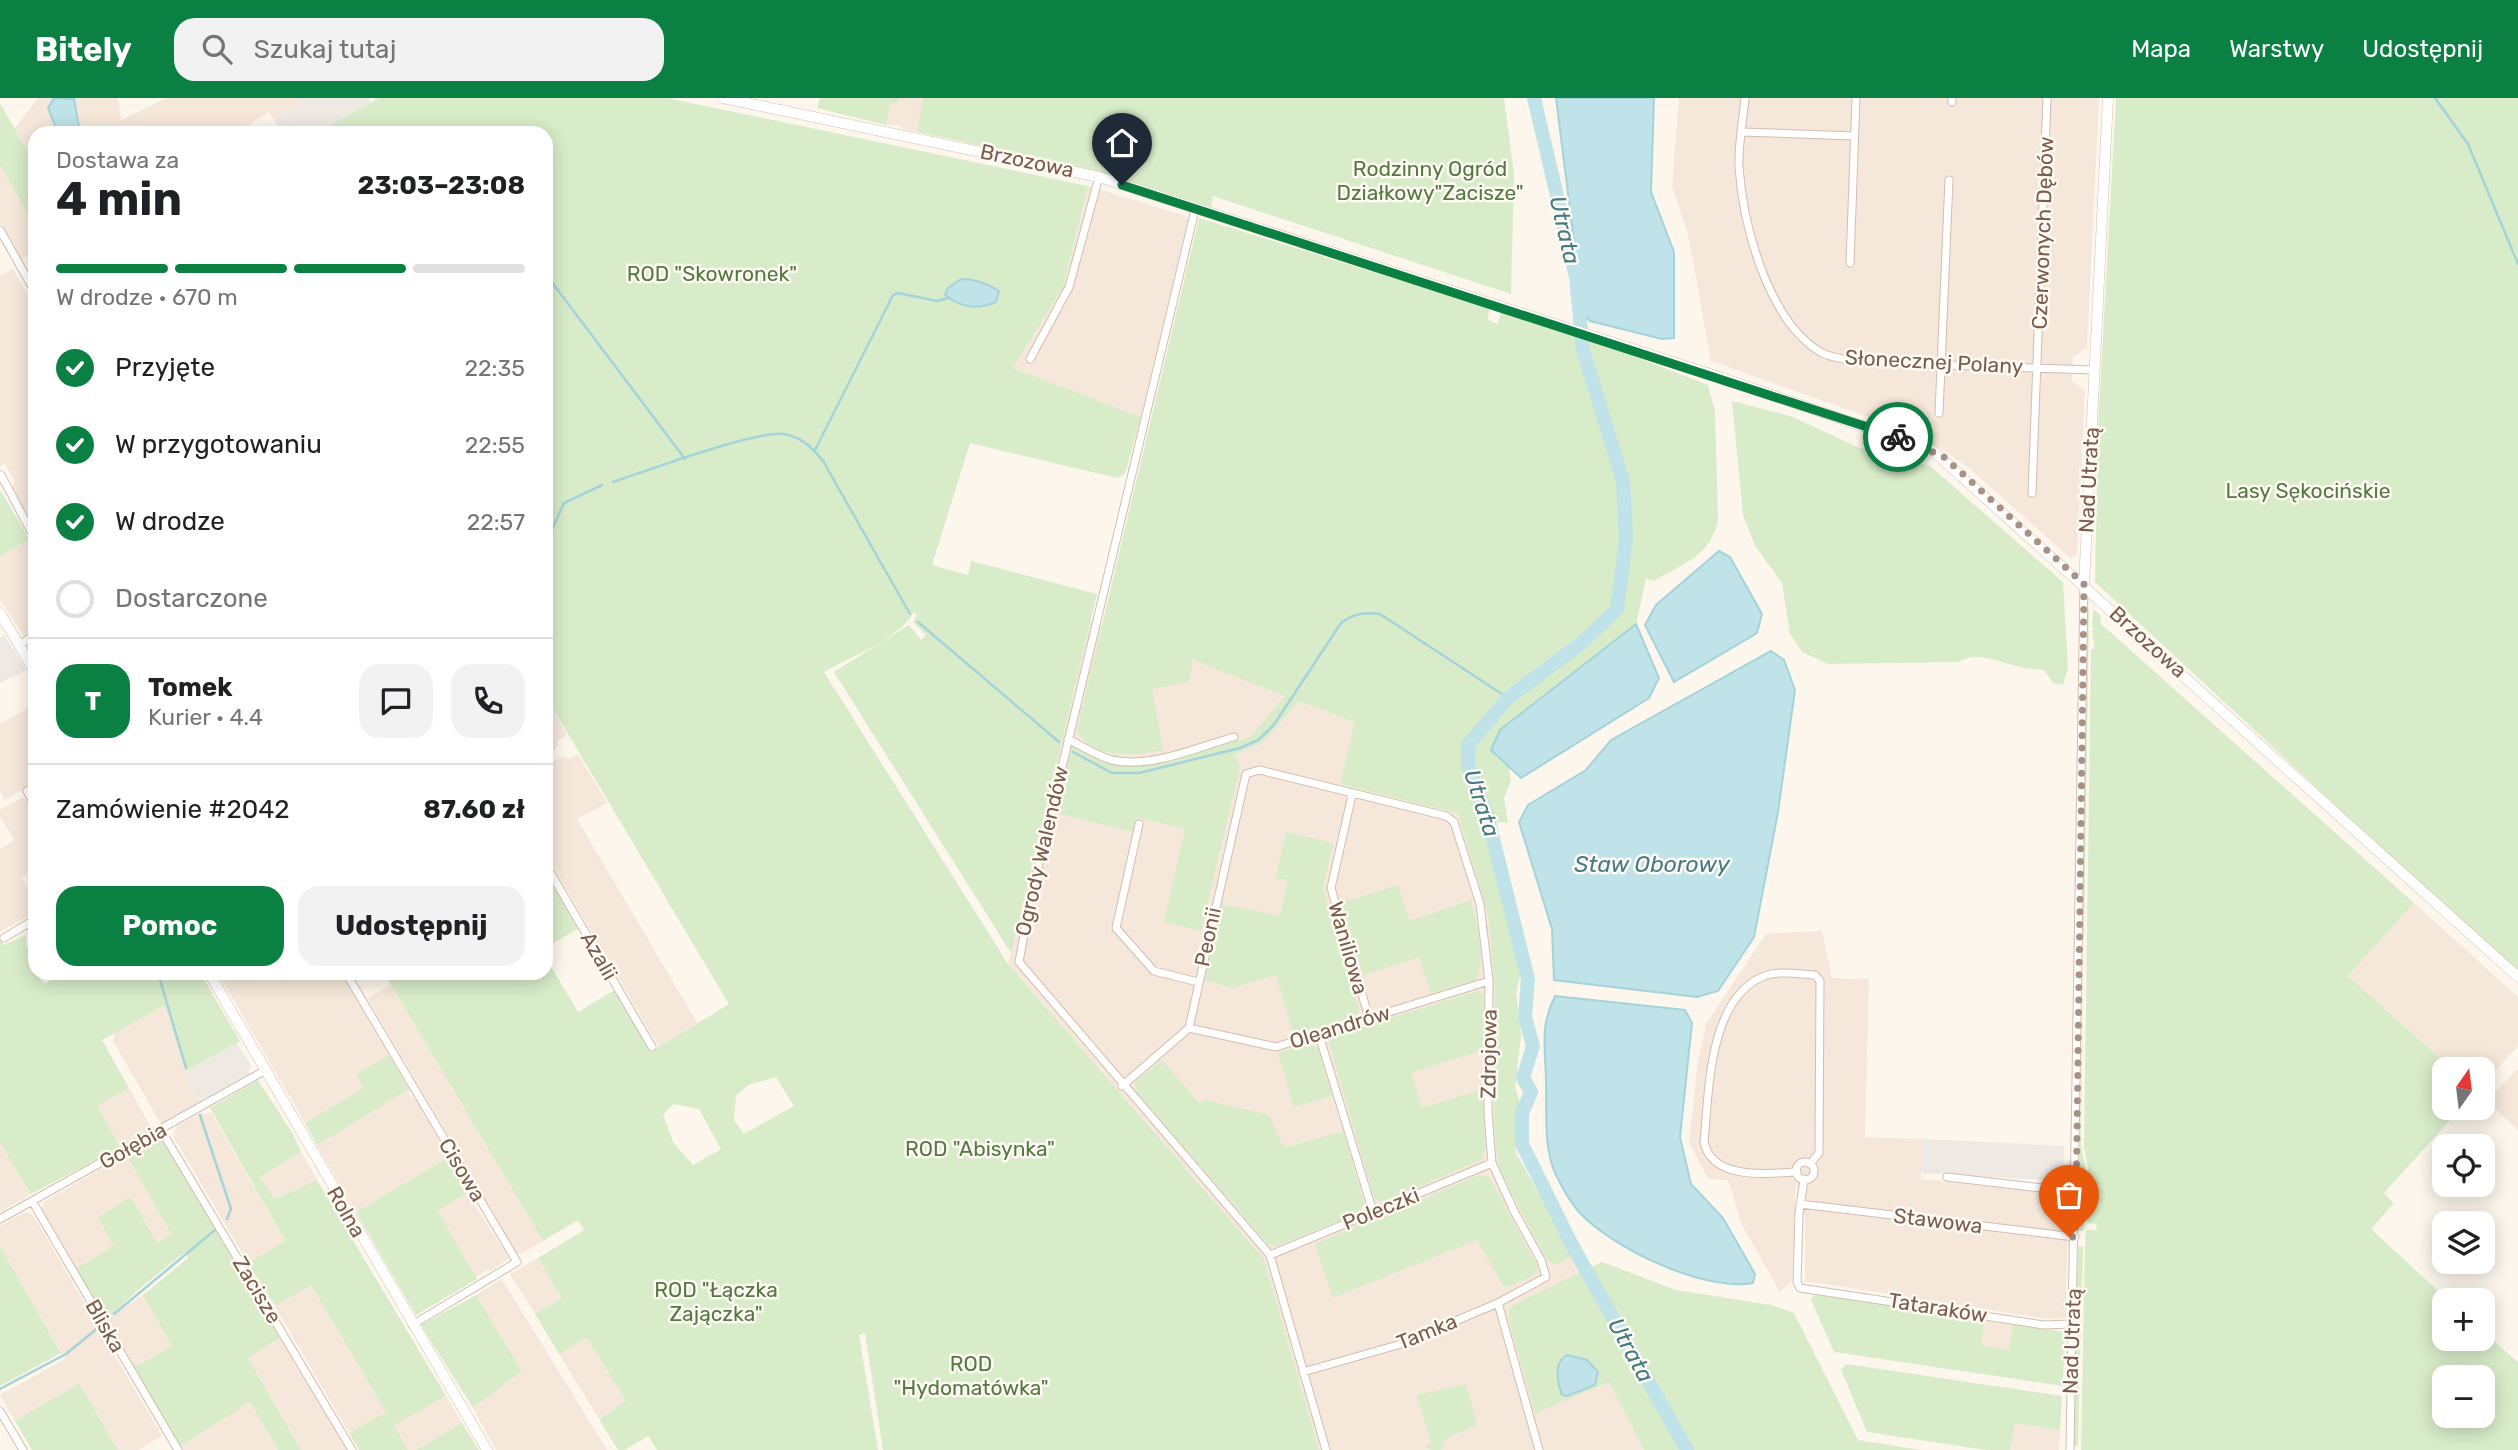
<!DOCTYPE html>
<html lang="pl">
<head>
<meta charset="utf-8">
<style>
	:root { --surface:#fff; --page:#f2f2f2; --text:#202124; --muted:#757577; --line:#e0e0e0; --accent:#0b8043 }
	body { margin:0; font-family:Rubik,sans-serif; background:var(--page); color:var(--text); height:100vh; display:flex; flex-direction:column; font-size:26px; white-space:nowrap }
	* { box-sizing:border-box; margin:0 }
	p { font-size:23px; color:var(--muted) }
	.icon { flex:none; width:38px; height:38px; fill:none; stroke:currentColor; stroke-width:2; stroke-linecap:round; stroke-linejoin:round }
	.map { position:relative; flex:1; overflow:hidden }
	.panel { position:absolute; left:28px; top:28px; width:525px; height:854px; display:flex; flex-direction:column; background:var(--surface); border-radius:21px; box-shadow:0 4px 18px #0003 }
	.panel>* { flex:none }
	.needle { width:46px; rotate:14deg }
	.fabs { position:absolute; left:2432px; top:959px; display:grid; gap:14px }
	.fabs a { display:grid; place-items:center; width:63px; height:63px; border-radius:14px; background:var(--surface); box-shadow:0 4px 18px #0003; font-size:35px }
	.pin { position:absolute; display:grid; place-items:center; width:60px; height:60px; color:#fff; margin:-72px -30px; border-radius:50% 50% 50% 0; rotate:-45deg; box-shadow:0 0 7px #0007 }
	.pin .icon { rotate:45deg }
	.courier { position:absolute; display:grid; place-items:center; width:70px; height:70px; margin:-35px; border:5px solid #0b8043; border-radius:50%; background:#fff; color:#222; box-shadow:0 2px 9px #0007 }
	.headline em { font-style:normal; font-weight:700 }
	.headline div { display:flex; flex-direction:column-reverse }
	.headline { display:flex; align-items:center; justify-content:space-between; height:119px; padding:0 28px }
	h1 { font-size:46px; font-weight:700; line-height:52px }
	.bar { display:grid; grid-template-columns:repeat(4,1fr); gap:10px 7px; align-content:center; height:84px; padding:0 28px }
	.bar i { height:9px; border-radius:5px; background:var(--line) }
	.bar .selected { background:var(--accent) }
	.bar p { grid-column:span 4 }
	.line { display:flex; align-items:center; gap:18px; padding:0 28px; border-top:2px solid var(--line) }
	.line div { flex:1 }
	.round { display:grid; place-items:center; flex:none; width:74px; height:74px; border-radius:21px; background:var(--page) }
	ol { padding:0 28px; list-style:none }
	li { display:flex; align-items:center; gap:21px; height:77px }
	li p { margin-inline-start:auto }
	li .icon { padding:7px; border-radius:50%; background:var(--accent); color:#fff; stroke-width:4 }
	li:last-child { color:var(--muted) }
	li i { width:38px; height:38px; border:4px solid var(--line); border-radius:50% }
	.button { display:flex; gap:14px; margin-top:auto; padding:14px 28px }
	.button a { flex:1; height:80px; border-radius:21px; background:var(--accent); color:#fff; font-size:28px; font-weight:700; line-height:80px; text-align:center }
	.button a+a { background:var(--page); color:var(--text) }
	header { display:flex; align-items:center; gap:42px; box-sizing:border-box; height:98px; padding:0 35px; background:var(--accent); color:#fff }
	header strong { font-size:33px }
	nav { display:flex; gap:38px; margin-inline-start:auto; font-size:24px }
	.search { width:490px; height:63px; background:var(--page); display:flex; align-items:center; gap:18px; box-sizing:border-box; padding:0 24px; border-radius:21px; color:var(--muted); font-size:26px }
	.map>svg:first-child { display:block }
	.residential { fill:#f5e8da }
	.industrial { fill:#efe9e4 }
	.green { fill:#d8ecc9; fill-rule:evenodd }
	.water { fill:#bfe3e8; stroke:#a5d3da; stroke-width:2 }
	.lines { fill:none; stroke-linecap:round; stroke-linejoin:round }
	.stream { stroke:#a5d3da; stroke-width:2.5 }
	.river { stroke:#bfe3e8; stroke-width:14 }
	.street-casing { stroke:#d1beb0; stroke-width:9 }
	.secondary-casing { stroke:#d6c0b0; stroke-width:11 }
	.street { stroke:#fff; stroke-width:7 }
	.secondary { stroke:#fff; stroke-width:10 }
	.done { stroke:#a89285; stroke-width:7; stroke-dasharray:0 12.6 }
	.route { stroke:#0b8043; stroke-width:9 }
	.labels { text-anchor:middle; stroke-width:5; stroke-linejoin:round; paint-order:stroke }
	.street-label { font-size:21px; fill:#7a5c4d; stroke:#fffaf3 }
	.park-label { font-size:21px; fill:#537a41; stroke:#fffaf3 }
	.water-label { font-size:23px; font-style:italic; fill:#437c86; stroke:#fffaf3 }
</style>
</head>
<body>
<header>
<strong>Bitely</strong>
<div class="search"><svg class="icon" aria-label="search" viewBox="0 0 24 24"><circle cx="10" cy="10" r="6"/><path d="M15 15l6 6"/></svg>Szukaj tutaj</div>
<nav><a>Mapa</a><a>Warstwy</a><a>Udostępnij</a></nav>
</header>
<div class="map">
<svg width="2518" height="1352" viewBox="0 0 2518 1352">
	<rect width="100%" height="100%" fill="#fdf6ec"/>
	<path class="residential" d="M38,0H118L121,22L166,0H308L273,20L269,14L235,35H35V66L15,30Z
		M892,0H953L974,46L903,31L899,27H886Z
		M1679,0H2099L2087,250L2073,259L2072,283L2085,293L2077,456L2070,460L1968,369L1922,338L1711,263L1688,136L1672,88Z
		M0,67L35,129V154L21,161L0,123Z
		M1088,88L1189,119L1141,319L1012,270L1063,189Z
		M13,171L35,210V431L11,391L15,384L5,366L0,368V178Z
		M29,441L35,451V532L24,538L0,502V459Z
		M1090,523L1397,639L1485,723L1506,797L1521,873L1516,896L1521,937L1515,989L1519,1001L1516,1055L1635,1272L1609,1284L1644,1352H1319L1264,1161L1008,866Z
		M546,599L567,637L558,642L556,651L546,656Z
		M35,606V684L5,702L0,693V626Z
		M578,656L607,705L577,721L698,926L659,949L546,756V667L561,659L569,661Z
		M21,700L30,703L35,712V771L21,779L35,802V814L0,834V751L14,742L0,718V712Z
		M2414,805L2518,899V948L2483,986V971H2452L2348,878Z
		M1822,833L1832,880L1869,881L1865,1039L1923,1041L1921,1081L2068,1097L2066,1220L2048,1221L1805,1183V1118L1796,1084L1792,1183L1780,1194L1742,1127L1728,1082L1708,1081L1689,1045L1698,963L1706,926L1766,836Z
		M218,875H341L389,957L356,976L365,990L305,1025Z
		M391,887L543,1143L521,1156L517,1155L369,903V899Z
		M166,907L197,1006L161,1026L113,943L115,934Z
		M2518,970V1032L2487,1003Z
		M129,990L152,1031L120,1049L97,1008Z
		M409,991V997L416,1002L449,1059L356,1114L317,1047Z
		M202,1014L204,1017L211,1014L285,1144L248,1165L173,1038L177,1028Z
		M0,1045L31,1096L0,1114Z
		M301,1054L317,1082L273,1101L260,1079Z
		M126,1056L173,1137L157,1146L129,1099L114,1148L76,1170L42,1112L44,1104Z
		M470,1093V1100L509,1160L491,1173L487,1172L476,1179L438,1113Z
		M25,1114L33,1117L162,1338L138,1352H118L79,1285L15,1323L0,1297L65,1261L0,1148V1128Z
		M538,1160L562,1200L535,1216L510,1176Z
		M502,1181L607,1352H496L473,1310L522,1273L476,1197Z
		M311,1187L386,1314L349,1335L275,1208Z
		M143,1197L172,1248L139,1267L131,1265L106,1222Z
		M1985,1221L2013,1226L2009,1252L1981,1247Z
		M282,1238L348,1352H301L248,1260Z
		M587,1240L626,1303L599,1321L559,1256Z
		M446,1298L462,1325L416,1352H408L393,1327Z
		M250,1304L278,1352H184L179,1349Z
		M2014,1324L2060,1332L2059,1352H2010Z"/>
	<path class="industrial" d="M308,0H368L371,5L317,35H282L273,20Z
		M4,537L26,572L0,585V540Z
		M237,945L251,967L249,976L197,1005L186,973Z
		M1923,1041L2064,1048L2063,1083L1920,1075Z"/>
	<path class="green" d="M379,0H667L1088,88L1063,189L1013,270L1141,319L1125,376L1117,380L970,345L932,467L968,477L971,463L1097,496L1011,855L834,574L909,527L921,542L926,537L913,524L917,517L914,514C899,542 849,559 824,574L1008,866L1264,1161L1319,1352H883L865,1235L859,1237L878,1352H657L648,1338L625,1352H618L599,1321L626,1303L587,1240L559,1256L535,1216L562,1200L538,1160L584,1132L578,1122L543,1143L384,875H546V860L578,914L615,892L651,954L729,906L546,599V456L550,446L546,440V35H317ZM776,979L794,1008L744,1036L734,1022L736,998L748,987ZM674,1006L699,1011L721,1051L693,1067L673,1044L663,1016Z
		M820,0H899L898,6L891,4L886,27L817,10Z
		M923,0H1504L1514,76L1511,196L1213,98L1211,109L1098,73L917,34Z
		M2116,0H2518V877L2095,484L2098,331Z
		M0,5L35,66V129L0,67Z
		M1199,120L1489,210L1488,222L1497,226L1502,214L1595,243L1708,287L1715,313L1718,421C1712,458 1683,465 1654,483L1646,481L1636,526L1500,632L1491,652L1509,669L1511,683L1504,700L1508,725L1485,723L1506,797L1521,873L1516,896L1521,937L1515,989L1519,1001L1516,1055L1573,1158L1557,1166L1548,1163L1500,1074L1498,1062L1494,1026L1495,895L1489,820L1458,715L1340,686L1355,624L1299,603L1262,645L1234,657L1240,669L1201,833L1164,824L1185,731L1137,719L1133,734L1056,715L1072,648L1114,667L1184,658L1250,639L1285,598L1193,562L1189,584L1152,591L1163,652C1136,658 1091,662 1077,632Z
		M1732,303L1793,319L1857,349L1930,368L2063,484L2068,570L2063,587L2053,585L2044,572C2035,571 2025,571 2016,568C1995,563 1979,553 1958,564L1828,566L1802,554L1790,536L1782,485L1755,448L1743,417Z
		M1,393L29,441L0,459V394Z
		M2093,511L2101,518L2100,525L2414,805L2348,878L2452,971H2445V1010H2461L2384,1095L2394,1105L2371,1131L2448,1202H2445V1241H2483V1234L2518,1264V1352H2081L2085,1146L2086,1132H2097L2096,1126L2087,1125L2088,1070L2084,1049L2091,551H2095L2092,532L2096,530H2092ZM2445,1279H2483V1318H2445Z
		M2087,512H2089L2084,841L2082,840Z
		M1286,734L1333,745L1323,790L1359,912L1356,918L1294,938L1276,877L1233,890L1203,882L1221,806L1280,818L1288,782L1276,780Z
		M546,776L578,831L546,849Z
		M1398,787L1409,823L1471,802C1476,821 1487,865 1476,882L1431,895L1419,859L1363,877L1341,805Z
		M26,837V849L35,855V875H44L40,881L45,886L63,875H200L240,943L186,973L165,907L102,942L129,990L97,1008L120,1049L31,1096L0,1045V842L4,847Z
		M2084,850L2081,1047L2086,1072L2084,1133H2079L2082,1103L2079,1097Z
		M1477,893L1484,897L1483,952L1411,975L1422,1010L1483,991L1485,1053L1481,1062L1382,1104L1374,1100L1329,945L1334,938Z
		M1309,945L1318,950L1332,998L1294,1009L1278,955Z
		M389,957L409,991L317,1047L305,1025L364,990L356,976Z
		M1162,962L1200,1006L1205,1002L1269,1017L1284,1050L1343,1033L1364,1105L1360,1114L1278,1148L1268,1146L1136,994L1135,984Z
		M258,982L293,1036L301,1054L260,1079L274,1101L317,1082L446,1298L394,1327L408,1352H359L349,1335L386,1314L311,1187L275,1208L248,1165L285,1143L210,1010Z
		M161,1038L282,1238L248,1260L301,1352H278L250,1304L179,1349L131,1265L139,1267L172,1248L143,1197L188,1160L185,1154L138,1192L106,1222L76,1170L114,1148L98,1119L130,1099L157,1145L172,1137L126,1056Z
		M449,1059L470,1093L438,1113L477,1181L416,1217L356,1114Z
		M1480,1077L1489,1079L1538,1169L1536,1176L1505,1190L1477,1142L1333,1200L1315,1146Z
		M0,1148L61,1255L0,1288Z
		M2078,1148L2083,1149L2078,1347L2073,1350Z
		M1602,1164L1676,1192L1771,1207L1794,1215L1858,1342L1921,1352H1644L1609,1284L1535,1315L1508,1219L1511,1208Z
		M476,1197L522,1273L473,1310L421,1227Z
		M1815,1197L1985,1221L1981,1247L2009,1252L2013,1226L2065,1234L2063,1288L1834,1254L1811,1202Z
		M1846,1266L2062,1298L2060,1332L2015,1325L2010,1352H1986L1867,1334L1841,1272Z
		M79,1285L118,1352H32L15,1323Z
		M1466,1286L1477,1327L1445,1341L1441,1352H1431L1424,1348L1431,1345L1417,1297Z
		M462,1325L479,1352H416Z"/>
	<path class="water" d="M54,0L74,1L80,35H58L48,10Z
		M1556,0H1654L1651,94L1674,154V240L1662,241L1590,223L1583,214Z
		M961,181C975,181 987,185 999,193L996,204C977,212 962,210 945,197L948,190Z
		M1719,453L1730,459L1762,516L1757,535L1674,584L1645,527L1656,507Z
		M1636,526L1659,580L1649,600L1521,680L1491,652L1500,632Z
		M1771,553L1784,562L1795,592L1778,714L1754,839L1718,893L1697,899L1554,882L1552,831L1519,724L1528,707L1586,672L1611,642Z
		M1555,898L1685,912L1692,925L1680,1039L1691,1086L1723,1120L1755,1176L1753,1185C1704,1194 1612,1150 1579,1114C1570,1104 1562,1089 1556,1077C1543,1051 1547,1010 1546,981C1545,949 1540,928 1555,898Z
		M1567,1257L1587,1262L1598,1274L1595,1287L1567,1298L1562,1297C1557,1283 1553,1265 1567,1257Z"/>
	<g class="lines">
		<path class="stream" d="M2435,0L2468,46L2518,166
			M546,181L551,183L685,361
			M815,352L893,197L898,195L937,203L949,200
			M613,384C646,373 756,332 784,336C801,339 812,349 823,363L910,516
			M546,445L564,405L602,387
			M918,524L1059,644
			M1073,654L1112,675H1139L1240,650L1258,642L1273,628L1341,525C1355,515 1364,514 1380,516L1508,600
			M158,875L186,970
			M200,1017L231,1111L227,1121
			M114,1216L215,1132
			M0,1291L66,1256L99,1229"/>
		<path class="river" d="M1534,0L1576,179L1583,252L1623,383L1626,440L1617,511L1583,544L1508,600L1468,647V669L1487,716L1528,881L1525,919L1533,948L1523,980L1531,994L1522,1015V1046L1572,1147L1687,1352"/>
		<defs>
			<path id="street" d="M1745,0C1743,22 1738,47 1739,69C1743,127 1768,224 1822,255C1832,260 1847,261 1858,264L2094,272
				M1952,4V0
				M1742,34L1854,38
				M1195,112L1030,803L1019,864L1270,1157L1326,1352
				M0,132L35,194
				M1850,165L1856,0
				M1030,261L1069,189L1099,79
				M1939,315L1949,82
				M1,377L35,441
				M2032,395L2047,0
				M19,547L35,537
				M1068,641C1082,648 1097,658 1112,662C1150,671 1198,649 1234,639
				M35,688L27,693L35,707
				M1352,697L1331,790L1369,920
				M1139,726L1116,830L1154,873L1198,884
				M546,767L652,949
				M4,840L35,821
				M346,875L517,1164L412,1227
				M1189,930L1276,949L1489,883
				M1319,937L1373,1114
				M1122,988L1189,930L1246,676L1259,672L1446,718L1454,724L1480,806L1489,883L1488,1015L1492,1065L1514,1113L1541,1162L1546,1179L1498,1205L1401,1246L1303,1274
				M161,1032L352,1352
				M1796 1073a9 9 0 1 1 18 0a9 9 0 1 1-18 0Z
				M1797,1074C1766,1076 1712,1082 1704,1044C1709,995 1708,903 1762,879C1777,872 1799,876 1815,877L1820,883L1819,1055L1810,1066
				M1947,1079L2076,1094
				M1804,1081L1799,1116L1797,1184L1800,1190L2044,1227L2071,1226
				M32,1103L178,1352
				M1800,1106L2075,1139
				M0,1121L264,973
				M1270,1157L1492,1065
				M1498,1205L1539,1352
				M0,1313L23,1352
				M2070,1352L2084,486"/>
			<path id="secondary" d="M723,0L1099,79L1713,277L1932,352L2518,879
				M2084,486L2108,0
				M0,515L35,574
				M209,875L487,1352"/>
		</defs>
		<use href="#street" class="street-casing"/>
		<use href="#secondary" class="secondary-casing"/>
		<use href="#street" class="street"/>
		<use href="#secondary" class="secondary"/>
	</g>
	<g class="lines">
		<path class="done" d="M1898,339L1944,359L2084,486L2076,1116L2075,1139H2069"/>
		<path class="route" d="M1122,87L1898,339"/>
	</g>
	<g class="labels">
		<g class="street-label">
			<text transform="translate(1027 63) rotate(12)" y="7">Brzozowa</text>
			<text transform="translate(2043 135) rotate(-88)" y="7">Czerwonych Dębów</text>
			<text transform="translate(1934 264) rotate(3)" y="7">Słonecznej Polany</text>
			<text transform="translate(2089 382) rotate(-87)" y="7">Nad Utratą</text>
			<text transform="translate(2148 544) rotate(42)" y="7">Brzozowa</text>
			<text transform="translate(1042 753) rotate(-77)" y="7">Ogrody Walendów</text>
			<text transform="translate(1208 839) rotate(-78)" y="7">Peonii</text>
			<text transform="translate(1348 850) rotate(74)" y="7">Waniliowa</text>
			<text transform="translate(599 858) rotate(60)" y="7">Azalii</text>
			<text transform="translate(1340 929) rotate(-17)" y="7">Oleandrów</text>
			<text transform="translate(1489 956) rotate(-89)" y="7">Zdrojowa</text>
			<text transform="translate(133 1048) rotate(-29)" y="7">Gołębia</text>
			<text transform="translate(462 1072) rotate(59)" y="7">Cisowa</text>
			<text transform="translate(1381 1111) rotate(-22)" y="7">Poleczki</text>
			<text transform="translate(346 1114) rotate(60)" y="7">Rolna</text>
			<text transform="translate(1938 1123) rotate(7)" y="7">Stawowa</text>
			<text transform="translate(257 1192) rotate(59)" y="7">Zacisze</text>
			<text transform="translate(1938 1210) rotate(9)" y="7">Tataraków</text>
			<text transform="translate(105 1228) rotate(60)" y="7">Bliska</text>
			<text transform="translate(1427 1234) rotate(-22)" y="7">Tamka</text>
			<text transform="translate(2072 1243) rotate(-88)" y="7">Nad Utratą</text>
		</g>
		<g class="park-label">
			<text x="1430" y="78">Rodzinny Ogród<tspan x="1430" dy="24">Działkowy"Zacisze"</tspan></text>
			<text x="712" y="183">ROD "Skowronek"</text>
			<text x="2308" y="400">Lasy Sękocińskie</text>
			<text x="980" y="1058">ROD "Abisynka"</text>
			<text x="716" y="1199">ROD "Łączka<tspan x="716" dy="24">Zajączka"</tspan></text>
			<text x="971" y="1273">ROD<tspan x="971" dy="24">"Hydomatówka"</tspan></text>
		</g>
		<g class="water-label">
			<text transform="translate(1565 132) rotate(77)" y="8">Utrata</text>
			<text transform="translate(1482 705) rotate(72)" y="8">Utrata</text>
			<text x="1652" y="774">Staw Oborowy</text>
			<text transform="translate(1631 1252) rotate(61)" y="8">Utrata</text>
		</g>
	</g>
</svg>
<div class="fabs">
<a><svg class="needle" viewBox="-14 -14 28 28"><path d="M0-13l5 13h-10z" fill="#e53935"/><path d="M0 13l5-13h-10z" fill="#757577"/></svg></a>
<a><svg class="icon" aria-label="locate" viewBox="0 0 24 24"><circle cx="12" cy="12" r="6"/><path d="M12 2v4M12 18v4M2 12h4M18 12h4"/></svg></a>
<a><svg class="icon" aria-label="layers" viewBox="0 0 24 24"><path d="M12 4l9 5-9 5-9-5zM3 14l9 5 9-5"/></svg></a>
<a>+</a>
<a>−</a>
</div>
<div class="pin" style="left:2069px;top:1139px;background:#ea580c"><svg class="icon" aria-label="bag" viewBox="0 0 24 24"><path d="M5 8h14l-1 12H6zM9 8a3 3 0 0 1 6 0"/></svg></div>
<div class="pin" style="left:1122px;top:87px;background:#1f2937"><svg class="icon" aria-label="home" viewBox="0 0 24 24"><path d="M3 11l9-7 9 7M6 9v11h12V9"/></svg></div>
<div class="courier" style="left:1898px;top:339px"><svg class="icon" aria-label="bike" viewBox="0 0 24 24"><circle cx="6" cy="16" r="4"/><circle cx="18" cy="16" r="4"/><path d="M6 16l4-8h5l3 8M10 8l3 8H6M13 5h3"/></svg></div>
<section class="panel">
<div class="headline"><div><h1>4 min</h1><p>Dostawa za</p></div><em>23:03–23:08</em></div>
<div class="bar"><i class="selected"></i><i class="selected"></i><i class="selected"></i><i></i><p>W drodze · 670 m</p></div>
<ol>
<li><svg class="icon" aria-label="check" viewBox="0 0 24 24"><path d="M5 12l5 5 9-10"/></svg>Przyjęte<p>22:35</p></li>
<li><svg class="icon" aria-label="check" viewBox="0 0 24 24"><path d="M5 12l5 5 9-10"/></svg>W przygotowaniu<p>22:55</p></li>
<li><svg class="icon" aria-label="check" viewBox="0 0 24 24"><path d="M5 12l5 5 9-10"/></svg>W drodze<p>22:57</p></li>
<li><i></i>Dostarczone</li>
</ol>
<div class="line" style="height:126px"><b class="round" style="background:var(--accent);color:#fff">T</b><div><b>Tomek</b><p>Kurier · 4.4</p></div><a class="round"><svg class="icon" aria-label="chat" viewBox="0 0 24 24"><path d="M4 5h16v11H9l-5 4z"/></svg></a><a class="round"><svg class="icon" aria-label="phone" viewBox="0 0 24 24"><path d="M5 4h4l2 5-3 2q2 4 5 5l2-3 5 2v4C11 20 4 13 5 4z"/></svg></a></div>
<div class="line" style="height:91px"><div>Zamówienie #2042</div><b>87.60 zł</b></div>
<div class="button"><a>Pomoc</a><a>Udostępnij</a></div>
</section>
</div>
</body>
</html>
